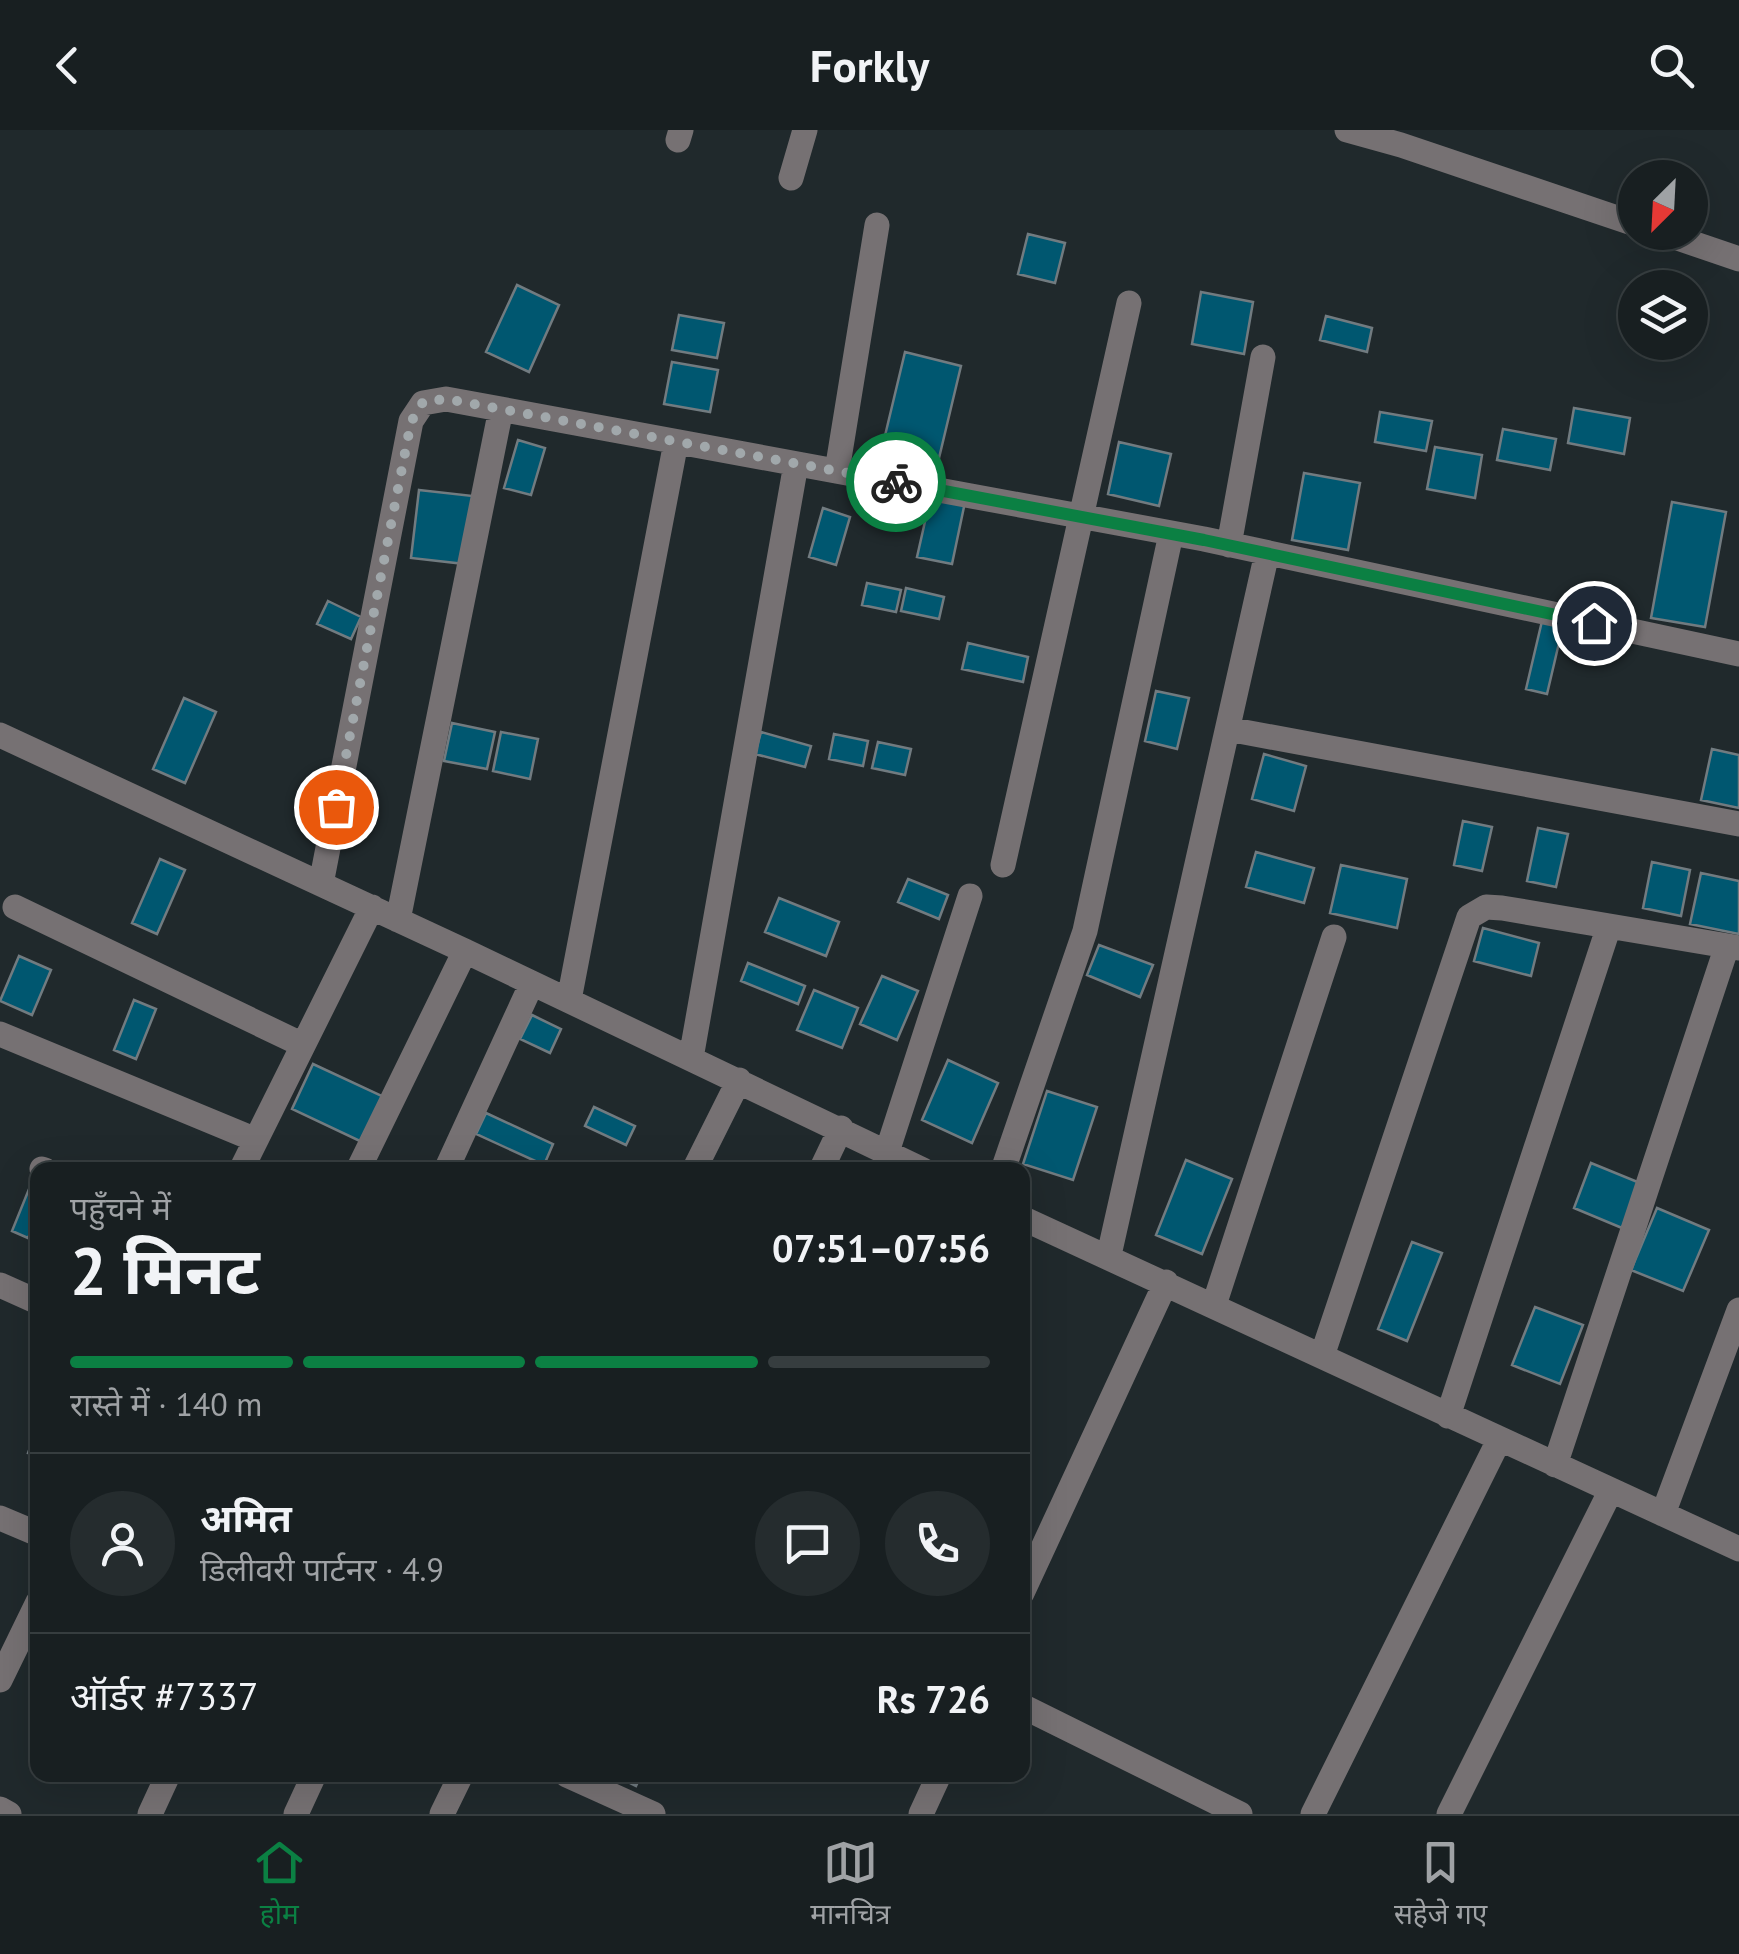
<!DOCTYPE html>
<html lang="hi">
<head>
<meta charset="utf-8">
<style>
	:root { --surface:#181f21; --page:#252c2e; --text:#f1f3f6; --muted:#9fa2a5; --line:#363d3f; --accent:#0b8043 }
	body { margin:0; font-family:"PT Sans","Noto Sans Devanagari",sans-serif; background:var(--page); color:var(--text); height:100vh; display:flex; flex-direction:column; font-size:38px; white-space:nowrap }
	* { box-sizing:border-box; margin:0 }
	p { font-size:32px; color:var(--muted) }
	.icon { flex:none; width:55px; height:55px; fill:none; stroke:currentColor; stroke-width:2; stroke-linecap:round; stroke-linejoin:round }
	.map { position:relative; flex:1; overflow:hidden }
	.panel { position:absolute; left:30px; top:1032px; width:1000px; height:620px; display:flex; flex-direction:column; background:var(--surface); border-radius:20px; box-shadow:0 10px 40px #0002,0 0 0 2px var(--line) }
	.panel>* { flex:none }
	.needle { width:65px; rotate:204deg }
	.controls { position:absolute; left:1618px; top:30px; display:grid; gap:20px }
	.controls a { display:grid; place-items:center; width:90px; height:90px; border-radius:50%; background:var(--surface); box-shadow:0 10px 40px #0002,0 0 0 2px var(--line); font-size:50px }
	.pin { position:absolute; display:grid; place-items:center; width:85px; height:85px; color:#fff; margin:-42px; border:5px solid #fff; border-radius:50%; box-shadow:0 2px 10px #0007 }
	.courier { position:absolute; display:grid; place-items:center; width:100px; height:100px; margin:-50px; border:8px solid #0b8043; border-radius:50%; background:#fff; color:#222; box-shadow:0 2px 12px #0007 }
	.head em { font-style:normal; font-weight:700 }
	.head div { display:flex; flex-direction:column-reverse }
	.head { display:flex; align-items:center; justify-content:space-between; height:170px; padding:0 40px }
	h1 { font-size:65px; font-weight:700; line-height:75px }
	.bar { display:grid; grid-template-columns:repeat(4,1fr); gap:15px 10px; align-content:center; height:120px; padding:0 40px }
	.bar i { height:12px; border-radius:8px; background:var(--line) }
	.bar .active { background:var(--accent) }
	.bar p { grid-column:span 4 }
	.line { display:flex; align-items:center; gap:25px; padding:0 40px; border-top:2px solid var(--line) }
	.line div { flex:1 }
	.round { display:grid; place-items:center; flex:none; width:105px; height:105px; border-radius:52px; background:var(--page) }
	header { display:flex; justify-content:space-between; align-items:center; height:130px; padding:0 40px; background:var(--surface); font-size:45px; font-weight:700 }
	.menu { display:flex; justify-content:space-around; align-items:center; height:140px; border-top:2px solid var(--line); background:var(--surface); font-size:28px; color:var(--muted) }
	.menu a { display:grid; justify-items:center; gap:5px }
	.menu .active { color:var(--accent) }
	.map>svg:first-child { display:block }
	.building { fill:#005770; stroke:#717b80; stroke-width:2.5 }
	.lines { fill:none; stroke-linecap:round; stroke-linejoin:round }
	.minor { stroke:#767173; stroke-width:25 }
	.done { stroke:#a1a8ab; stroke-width:10; stroke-dasharray:0 18 }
	.route { stroke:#0b8043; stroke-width:12 }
</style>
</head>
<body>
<header><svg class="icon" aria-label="back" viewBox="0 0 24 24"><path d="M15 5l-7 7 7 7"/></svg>Forkly<svg class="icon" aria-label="search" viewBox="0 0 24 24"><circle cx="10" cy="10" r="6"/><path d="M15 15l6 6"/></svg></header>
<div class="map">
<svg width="1739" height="1684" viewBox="0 0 1739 1684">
	<rect width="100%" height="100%" fill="#20292c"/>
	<path class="building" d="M1028,104L1065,113L1055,153L1018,144Z
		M517,155L559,175L529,242L486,222Z
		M1201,162L1253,172L1244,224L1192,214Z
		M679,185L724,193L717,228L672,220Z
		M1326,186L1372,198L1367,222L1320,210Z
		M905,222L961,236L939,328L883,314Z
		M672,232L718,240L710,282L664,274Z
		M1574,278L1630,288L1624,324L1568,313Z
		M1380,282L1432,291L1426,321L1375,312Z
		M1503,299L1556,309L1550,340L1497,330Z
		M518,310L545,318L531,365L504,358Z
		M1119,312L1171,324L1159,376L1108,364Z
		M1435,317L1482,325L1475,368L1427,359Z
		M1304,343L1360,353L1348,420L1292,410Z
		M419,360L473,366L465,434L411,428Z
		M931,365L965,372L952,434L917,427Z
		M1672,372L1726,382L1705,497L1651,488Z
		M823,378L850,387L836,435L809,427Z
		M867,453L901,460L896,482L862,475Z
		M906,458L944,467L939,489L901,481Z
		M328,471L361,487L351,509L317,494Z
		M1542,491L1563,496L1547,564L1526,559Z
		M968,513L1028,527L1023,552L962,539Z
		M1156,561L1189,568L1177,619L1145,611Z
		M184,568L216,582L185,653L153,639Z
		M452,593L495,602L487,639L444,631Z
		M501,602L538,609L530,649L493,641Z
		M761,602L811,616L805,637L755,624Z
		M834,604L868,611L863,636L829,629Z
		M878,612L911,619L905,645L872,638Z
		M1712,619L1739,625V678L1701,670Z
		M1264,624L1306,636L1294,681L1252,669Z
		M1463,691L1492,697L1482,741L1454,735Z
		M1538,698L1568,704L1556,757L1527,751Z
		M1256,722L1314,738L1304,773L1246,757Z
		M160,729L185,740L157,804L132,793Z
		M1652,732L1690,740L1681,786L1643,778Z
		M1341,735L1407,749L1397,798L1330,783Z
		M1701,743L1739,751V804L1690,794Z
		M908,749L948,765L939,789L898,772Z
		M779,768L839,792L826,826L765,802Z
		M1483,798L1539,813L1531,846L1474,831Z
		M1099,815L1153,835L1140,867L1087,845Z
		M19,826L51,840L32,885L0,871Z
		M748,833L805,856L798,874L741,851Z
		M882,846L918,861L897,910L860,894Z
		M814,860L858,878L842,918L797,900Z
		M134,870L156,879L136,929L114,920Z
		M532,885L561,899L550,923L520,909Z
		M948,930L998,953L972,1013L922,990Z
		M313,934L382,966L362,1012L292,979Z
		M1047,961L1097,977L1073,1050L1023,1034Z
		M594,977L635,996L626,1015L585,996Z
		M486,983L553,1014L544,1035L476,1004Z
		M1186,1030L1232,1049L1202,1124L1156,1105Z
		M1591,1033L1640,1053L1622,1098L1574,1078Z
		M29,1059L38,1062V1085L28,1108L12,1101Z
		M1657,1078L1709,1100L1683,1161L1631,1140Z
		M1412,1112L1442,1123L1407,1211L1378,1199Z
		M1535,1177L1583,1195L1560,1254L1512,1235Z
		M33,1310L38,1312V1327L28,1323Z
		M614,1645H641L636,1656Z"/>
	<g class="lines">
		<path class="minor" d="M1347,0L1401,15L1635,94
			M678,10L681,0
			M791,48L805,0
			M1660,102L1739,129
			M837,341L877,95
			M1229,415L1263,227
			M1228,599L1739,694
			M0,605L465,821L923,1040
			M1003,735L1129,173
			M321,754L411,291L423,273L446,269L1204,409L1739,524
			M15,777L303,915
			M398,790L501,279
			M569,870L676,312
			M0,904L256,1010
			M691,928L796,334
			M887,1022L970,766
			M42,1039L45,1040
			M241,1040L372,777
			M358,1040L465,821
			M446,1040L532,853
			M694,1040L739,950
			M821,1040L841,998
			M1003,1040L1085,801L1171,404
			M1022,1088L1739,1419
			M1109,1125L1267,423
			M0,1155L38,1172
			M1214,1175L1334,807
			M1322,1226L1469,787L1486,777L1502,778L1739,818
			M1448,1286L1609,796
			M1555,1335L1727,816
			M1663,1384L1739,1180
			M0,1388L38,1404
			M1022,1463L1166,1152
			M0,1550L38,1472
			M1022,1576L1240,1684
			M567,1645L653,1684
			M0,1679L9,1684
			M150,1684L168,1645
			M296,1684L314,1645
			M442,1684L461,1645
			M921,1684L939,1645
			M1313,1684L1499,1310
			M1449,1684L1611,1360"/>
	</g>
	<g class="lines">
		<path class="done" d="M336,677L411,292L423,272L446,269L896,352"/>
		<path class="route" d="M896,352L1204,410L1594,493"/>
	</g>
</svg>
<div class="controls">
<a><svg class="needle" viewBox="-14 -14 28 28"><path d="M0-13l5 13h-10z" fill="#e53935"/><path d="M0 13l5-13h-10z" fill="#9fa2a5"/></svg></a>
<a><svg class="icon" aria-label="layers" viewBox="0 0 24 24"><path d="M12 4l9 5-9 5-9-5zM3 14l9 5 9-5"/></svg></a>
</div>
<div class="pin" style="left:336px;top:677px;background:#ea580c"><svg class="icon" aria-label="bag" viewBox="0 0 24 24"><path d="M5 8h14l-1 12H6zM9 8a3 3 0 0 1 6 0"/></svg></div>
<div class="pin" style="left:1594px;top:493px;background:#1f2937"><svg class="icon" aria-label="home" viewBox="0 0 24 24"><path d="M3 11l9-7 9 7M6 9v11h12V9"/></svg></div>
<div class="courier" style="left:896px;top:352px"><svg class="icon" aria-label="bike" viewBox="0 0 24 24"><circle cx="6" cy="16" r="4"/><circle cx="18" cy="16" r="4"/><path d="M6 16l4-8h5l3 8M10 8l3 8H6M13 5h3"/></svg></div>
<section class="panel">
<div class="head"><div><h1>2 मिनट</h1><p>पहुँचने में</p></div><em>07:51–07:56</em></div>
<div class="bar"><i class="active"></i><i class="active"></i><i class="active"></i><i></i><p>रास्ते में · 140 m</p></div>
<div class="line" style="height:180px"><a class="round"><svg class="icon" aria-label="person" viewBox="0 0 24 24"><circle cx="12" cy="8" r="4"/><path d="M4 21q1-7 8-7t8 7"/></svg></a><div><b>अमित</b><p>डिलीवरी पार्टनर · 4.9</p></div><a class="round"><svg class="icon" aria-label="chat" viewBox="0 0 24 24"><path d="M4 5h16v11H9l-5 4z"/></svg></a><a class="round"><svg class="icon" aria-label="phone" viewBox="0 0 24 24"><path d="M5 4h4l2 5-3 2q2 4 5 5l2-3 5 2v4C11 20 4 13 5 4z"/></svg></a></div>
<div class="line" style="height:130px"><div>ऑर्डर #7337</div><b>Rs 726</b></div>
</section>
</div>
<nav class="menu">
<a class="active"><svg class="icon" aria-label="home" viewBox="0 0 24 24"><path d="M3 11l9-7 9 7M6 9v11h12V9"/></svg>होम</a>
<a><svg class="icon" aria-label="map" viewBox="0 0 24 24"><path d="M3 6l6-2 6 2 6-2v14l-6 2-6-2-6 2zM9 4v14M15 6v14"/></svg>मानचित्र</a>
<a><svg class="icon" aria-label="saved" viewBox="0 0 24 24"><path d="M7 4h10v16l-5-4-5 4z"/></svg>सहेजे गए</a>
</nav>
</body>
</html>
